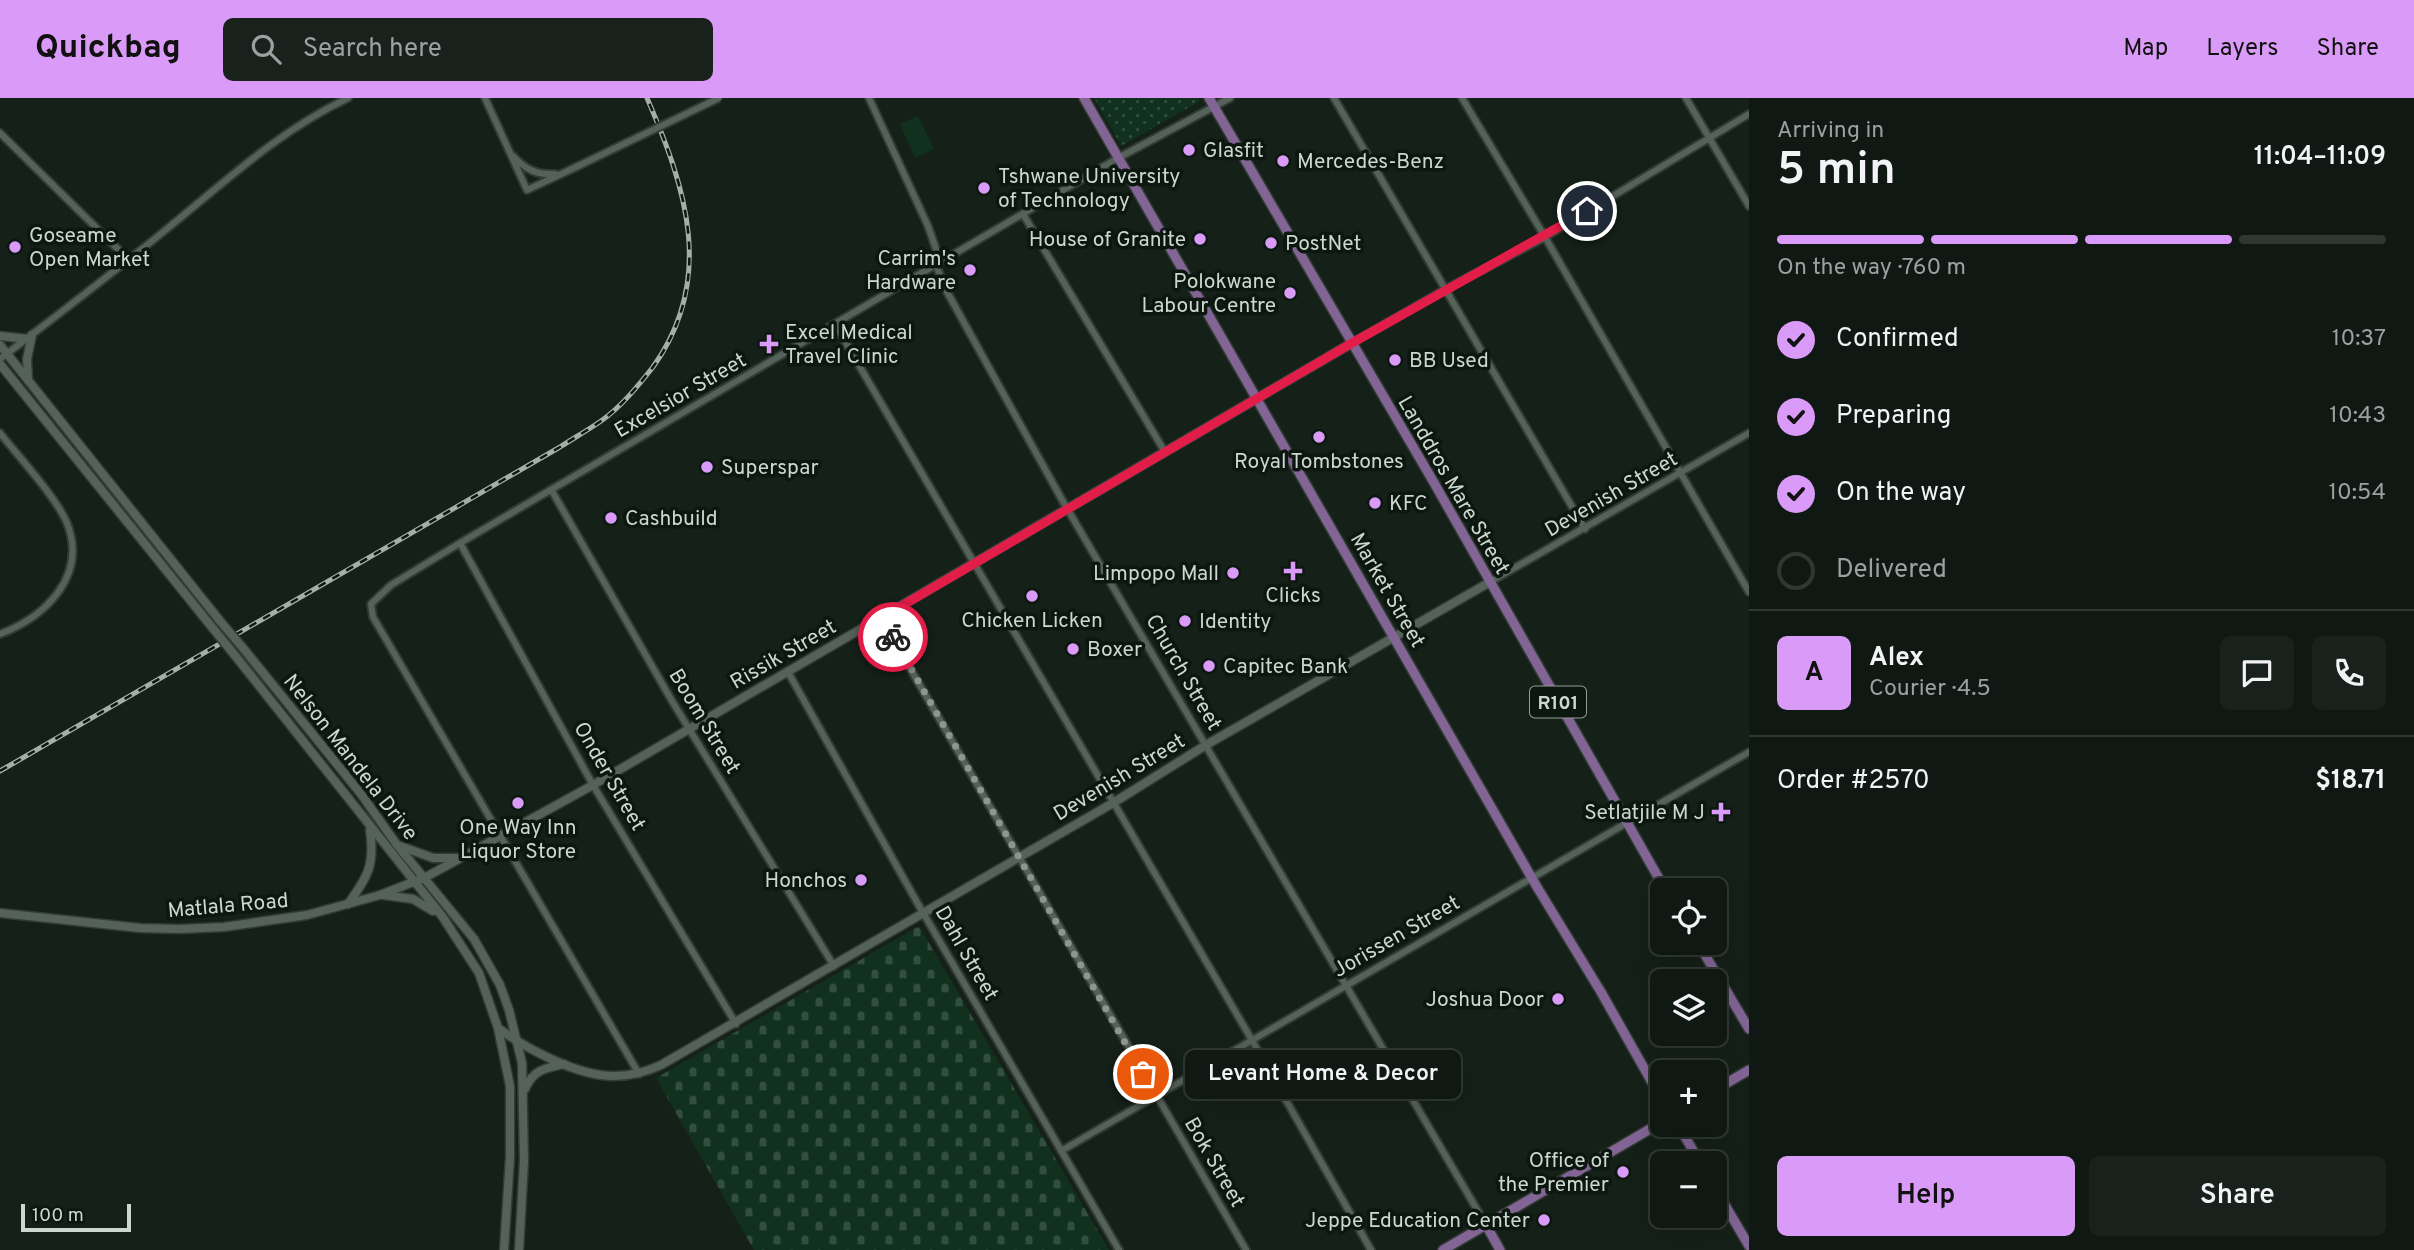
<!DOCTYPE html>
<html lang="en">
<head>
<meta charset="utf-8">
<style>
	:root { --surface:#101813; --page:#19211c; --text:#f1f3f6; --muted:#9ca0a0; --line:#303733; --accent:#da9af7 }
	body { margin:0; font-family:Overpass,sans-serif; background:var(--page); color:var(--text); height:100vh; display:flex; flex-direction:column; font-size:26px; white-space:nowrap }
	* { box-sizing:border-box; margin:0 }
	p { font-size:23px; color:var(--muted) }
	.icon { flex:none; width:38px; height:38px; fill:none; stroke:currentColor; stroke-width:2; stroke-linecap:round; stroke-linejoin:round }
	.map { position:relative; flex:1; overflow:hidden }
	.panel { display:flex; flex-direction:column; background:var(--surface); width:665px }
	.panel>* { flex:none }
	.controls { position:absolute; left:1650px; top:780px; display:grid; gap:14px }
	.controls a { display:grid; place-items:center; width:77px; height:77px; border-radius:10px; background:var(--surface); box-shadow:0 7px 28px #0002,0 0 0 2px var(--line); font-size:35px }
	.scale { position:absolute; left:21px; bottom:18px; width:110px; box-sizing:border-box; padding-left:7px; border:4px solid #ced6d0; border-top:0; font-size:19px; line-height:24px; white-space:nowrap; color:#ced6d0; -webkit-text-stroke:5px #0c1710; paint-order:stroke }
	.pin { position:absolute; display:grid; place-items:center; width:60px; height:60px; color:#fff; margin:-30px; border:4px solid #fff; border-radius:50%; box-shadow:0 2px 7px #0007 }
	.courier { position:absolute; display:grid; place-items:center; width:70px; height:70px; margin:-35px; border:5px solid #e11d48; border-radius:50%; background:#fff; color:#222; box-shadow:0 2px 9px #0007 }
	.bubble { position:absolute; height:49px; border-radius:10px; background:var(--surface); box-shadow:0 7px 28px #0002,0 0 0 2px var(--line); font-size:23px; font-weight:600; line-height:49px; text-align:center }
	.headline em { font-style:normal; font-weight:600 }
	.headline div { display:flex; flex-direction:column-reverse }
	.headline { display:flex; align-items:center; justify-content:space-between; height:119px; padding:0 28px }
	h1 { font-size:46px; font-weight:600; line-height:52px }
	.bar { display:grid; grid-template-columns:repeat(4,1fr); gap:10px 7px; align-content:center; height:84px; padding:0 28px }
	.bar i { height:9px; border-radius:5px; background:var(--line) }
	.bar .active { background:var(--accent) }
	.bar p { grid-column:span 4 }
	.line { display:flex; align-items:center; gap:18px; padding:0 28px; border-top:2px solid var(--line) }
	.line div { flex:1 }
	.round { display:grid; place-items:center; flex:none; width:74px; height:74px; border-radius:10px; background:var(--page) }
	ol { padding:0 28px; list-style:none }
	li { display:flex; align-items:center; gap:21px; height:77px }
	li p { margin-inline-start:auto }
	li .icon { padding:7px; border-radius:50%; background:var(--accent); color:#111; stroke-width:4 }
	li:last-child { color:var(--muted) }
	li i { width:38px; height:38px; border:4px solid var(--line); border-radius:50% }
	.primary-button { display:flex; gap:14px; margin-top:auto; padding:14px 28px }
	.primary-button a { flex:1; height:80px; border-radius:10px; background:var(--accent); color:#111; font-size:28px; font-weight:600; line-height:80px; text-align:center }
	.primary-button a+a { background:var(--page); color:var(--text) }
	header { display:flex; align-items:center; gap:42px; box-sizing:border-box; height:98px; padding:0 35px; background:var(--accent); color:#111 }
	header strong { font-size:33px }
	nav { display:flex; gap:38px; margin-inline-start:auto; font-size:24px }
	.search { width:490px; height:63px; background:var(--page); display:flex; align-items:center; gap:18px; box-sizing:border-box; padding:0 24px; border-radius:10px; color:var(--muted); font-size:26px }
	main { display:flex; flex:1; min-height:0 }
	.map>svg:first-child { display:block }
	.cemetery { fill:url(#cemetery-stones) }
	.park { fill:url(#park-dots) }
	.garden { fill:#11311e }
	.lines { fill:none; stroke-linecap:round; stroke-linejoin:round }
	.minor-casing { stroke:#333b36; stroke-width:10 }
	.secondary-casing { stroke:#333b36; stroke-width:11 }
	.primary-casing { stroke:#333b36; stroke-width:12 }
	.minor { stroke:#556259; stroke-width:6 }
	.secondary { stroke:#556259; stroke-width:8 }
	.primary { stroke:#836595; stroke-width:9 }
	.rail-casing { stroke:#a5aea8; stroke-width:5 }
	.rail { stroke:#0c1710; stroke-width:2.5; stroke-dasharray:8; stroke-linecap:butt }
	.minor-bridge-casing { stroke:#333b36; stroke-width:10; stroke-linecap:butt }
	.secondary-bridge-casing { stroke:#333b36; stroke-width:11; stroke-linecap:butt }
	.minor-bridge { stroke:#556259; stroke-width:6 }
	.secondary-bridge { stroke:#556259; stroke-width:8 }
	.done { stroke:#8d9690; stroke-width:7; stroke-dasharray:0 12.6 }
	.route { stroke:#e11d48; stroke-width:9 }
	.poi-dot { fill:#da9af7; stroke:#0c1710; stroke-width:2.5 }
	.labels { text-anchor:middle; stroke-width:7; stroke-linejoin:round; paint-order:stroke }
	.shield { fill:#0c1710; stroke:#949d96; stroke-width:2 }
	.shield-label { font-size:19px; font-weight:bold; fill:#ced6d0 }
	.poi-label { font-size:21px; fill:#ced6d0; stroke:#0c1710; text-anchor:start }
	.street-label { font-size:21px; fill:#ced6d0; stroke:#0c1710 }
</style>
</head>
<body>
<header>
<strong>Quickbag</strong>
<div class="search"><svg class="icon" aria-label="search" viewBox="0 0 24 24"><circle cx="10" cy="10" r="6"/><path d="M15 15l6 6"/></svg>Search here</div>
<nav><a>Map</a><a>Layers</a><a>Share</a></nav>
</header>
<main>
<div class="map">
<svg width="1749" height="1152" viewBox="0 0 1749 1152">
	<defs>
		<pattern id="cemetery-stones" width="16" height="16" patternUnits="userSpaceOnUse" patternTransform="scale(1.75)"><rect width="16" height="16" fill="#11311e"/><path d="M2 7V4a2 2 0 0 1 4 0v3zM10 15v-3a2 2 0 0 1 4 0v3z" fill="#324e3e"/></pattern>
		<pattern id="park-dots" width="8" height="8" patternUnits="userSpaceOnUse" patternTransform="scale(1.75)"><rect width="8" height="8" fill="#11311e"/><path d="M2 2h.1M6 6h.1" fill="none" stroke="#324e3e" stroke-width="1.8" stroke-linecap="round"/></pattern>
	</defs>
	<rect width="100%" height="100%" fill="#152019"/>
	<path class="cemetery" d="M919,828L1109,1152H754L656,980Z"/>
	<path class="park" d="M1094,0H1199L1200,3L1121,48Z"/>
	<path class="garden" d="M918,18L934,51L915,60L900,26Z"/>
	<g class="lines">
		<defs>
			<path id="minor" d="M485,0L527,92L574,70
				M869,0L928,128L936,151V167L946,192L1061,400L1486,1127
				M1334,0L1585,431
				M1462,0L1545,139L1749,494
				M1686,0L1749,108
				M0,35L129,162
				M513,58C526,72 537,77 555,76
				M1023,116L1165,354
				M835,226L1253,944L1371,1152
				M1352,245L1446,191L1545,139L1749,16
				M0,261C56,218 113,175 168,130C227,82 279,33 348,0
				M0,335C18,358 56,399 67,425C88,478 45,519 0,536
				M552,393L672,603L834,868
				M460,445L593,687L736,926
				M1490,484L1749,335
				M881,520L1246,1152
				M788,574L918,806L1119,1152
				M639,976L373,519L371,506L391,487L460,445L1118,60L1230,0
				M1061,1053L1749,654"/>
			<path id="secondary" d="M0,238L28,241
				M0,247L220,523
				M0,266L211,528
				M28,282L27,261L32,237
				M243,550L361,696L397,747L474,841L500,887L509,912L522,965L524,1063L519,1152
				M233,555L442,818L479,875L498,930L510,988V1059L504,1152
				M400,748L433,760H459
				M383,797L413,801L433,813
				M348,806C368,779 375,766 370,732
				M0,815L140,830L179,831L224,829L307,817L380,797L426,779L593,687L1352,245
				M498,930C527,951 577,978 614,978C631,978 646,974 661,967L1113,705L1206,647L1490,484
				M525,991C533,972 545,970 564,966"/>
			<path id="primary" d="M1084,0L1537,789L1601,894L1662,1002
				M1209,0L1433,383L1666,793
				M1698,845L1749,931
				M1715,992L1749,972
				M1678,1027L1701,1066
				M1715,1090L1749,1148
				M1486,1127L1500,1152
				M1443,1152L1662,1024"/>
		</defs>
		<use href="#minor" class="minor-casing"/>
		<use href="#secondary" class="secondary-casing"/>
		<use href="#primary" class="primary-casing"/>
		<use href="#minor" class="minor"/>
		<use href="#secondary" class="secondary"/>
		<use href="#primary" class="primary"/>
		<defs>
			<path id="rail" d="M0,673L560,349C574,340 588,332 601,323C621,309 638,288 653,269C716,181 686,90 647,0"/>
		</defs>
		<use href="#rail" class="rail-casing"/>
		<use href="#rail" class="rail"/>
		<defs>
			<path id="minor-bridge" d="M574,70L719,0"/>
			<path id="secondary-bridge" d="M220,523L243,550
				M211,528L233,555"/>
		</defs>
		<use href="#minor-bridge" class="minor-bridge-casing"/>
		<use href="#secondary-bridge" class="secondary-bridge-casing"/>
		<use href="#minor-bridge" class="minor-bridge"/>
		<use href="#secondary-bridge" class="secondary-bridge"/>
	</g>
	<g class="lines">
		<path class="done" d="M893,539L1143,976"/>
		<path class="route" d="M893,539L881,520L1352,245L1587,113"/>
	</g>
	<g class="poi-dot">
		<circle cx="1189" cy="52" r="7"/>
		<circle cx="1283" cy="63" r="7"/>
		<circle cx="984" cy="90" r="7"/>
		<circle cx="1200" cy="141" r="7"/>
		<circle cx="1271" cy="145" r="7"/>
		<circle cx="15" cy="149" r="7"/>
		<circle cx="970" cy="172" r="7"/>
		<circle cx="1290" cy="195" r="7"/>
		<path d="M765.5 235.5h7v7h7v7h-7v7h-7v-7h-7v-7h7z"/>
		<circle cx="1395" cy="262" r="7"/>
		<circle cx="1319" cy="339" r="7"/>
		<circle cx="707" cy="369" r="7"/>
		<circle cx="1375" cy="405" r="7"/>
		<circle cx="611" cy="420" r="7"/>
		<path d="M1289.5 462.5h7v7h7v7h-7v7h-7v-7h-7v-7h7z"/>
		<circle cx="1233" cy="475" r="7"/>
		<circle cx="1032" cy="498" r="7"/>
		<circle cx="1185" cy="523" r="7"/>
		<circle cx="1073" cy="551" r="7"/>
		<circle cx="1209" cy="568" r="7"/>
		<circle cx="518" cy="705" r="7"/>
		<path d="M1717.5 703.5h7v7h7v7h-7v7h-7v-7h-7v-7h7z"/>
		<circle cx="861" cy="782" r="7"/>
		<circle cx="1558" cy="901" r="7"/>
		<circle cx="1623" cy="1074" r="7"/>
		<circle cx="1544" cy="1122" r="7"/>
	</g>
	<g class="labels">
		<rect class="shield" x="1530" y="588.5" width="56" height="31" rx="5"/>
		<g class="shield-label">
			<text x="1558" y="611">R101</text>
		</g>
		<g class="poi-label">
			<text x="1203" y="59">Glasfit</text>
			<text x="1297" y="70">Mercedes-Benz</text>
			<text x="998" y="85">Tshwane University<tspan x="998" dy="24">of Technology</tspan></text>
			<text x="29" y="144">Goseame<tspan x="29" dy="24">Open Market</tspan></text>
			<text x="1186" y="148" text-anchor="end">House of Granite</text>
			<text x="1285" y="152">PostNet</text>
			<text x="956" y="167" text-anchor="end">Carrim's<tspan x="956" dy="24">Hardware</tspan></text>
			<text x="1276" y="190" text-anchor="end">Polokwane<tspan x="1276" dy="24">Labour Centre</tspan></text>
			<text x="785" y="241">Excel Medical<tspan x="785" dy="24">Travel Clinic</tspan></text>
			<text x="1409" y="269">BB Used</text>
			<text x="1319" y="370" text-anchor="middle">Royal Tombstones</text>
			<text x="721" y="376">Superspar</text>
			<text x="1389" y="412">KFC</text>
			<text x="625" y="427">Cashbuild</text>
			<text x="1219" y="482" text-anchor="end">Limpopo Mall</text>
			<text x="1293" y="504" text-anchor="middle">Clicks</text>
			<text x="1032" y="529" text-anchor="middle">Chicken Licken</text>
			<text x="1199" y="530">Identity</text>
			<text x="1087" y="558">Boxer</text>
			<text x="1223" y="575">Capitec Bank</text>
			<text x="1705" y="721" text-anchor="end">Setlatjile M J</text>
			<text x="518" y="736" text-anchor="middle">One Way Inn<tspan x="518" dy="24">Liquor Store</tspan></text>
			<text x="847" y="789" text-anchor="end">Honchos</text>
			<text x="1544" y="908" text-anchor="end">Joshua Door</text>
			<text x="1609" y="1069" text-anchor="end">Office of<tspan x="1609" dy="24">the Premier</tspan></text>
			<text x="1530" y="1129" text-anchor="end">Jeppe Education Center</text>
		</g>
		<g class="street-label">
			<text transform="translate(680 297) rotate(-30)" y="7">Excelsior Street</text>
			<text transform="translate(1454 387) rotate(60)" y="7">Landdros Mare Street</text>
			<text transform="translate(1611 396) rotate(-30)" y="7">Devenish Street</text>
			<text transform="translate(1388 492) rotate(60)" y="7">Market Street</text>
			<text transform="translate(783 556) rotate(-30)" y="7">Rissik Street</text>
			<text transform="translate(1184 574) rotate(60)" y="7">Church Street</text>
			<text transform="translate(705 623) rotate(59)" y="7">Boom Street</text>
			<text transform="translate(351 659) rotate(52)" y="7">Nelson Mandela Drive</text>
			<text transform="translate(610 678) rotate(60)" y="7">Onder Street</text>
			<text transform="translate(1119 679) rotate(-31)" y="7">Devenish Street</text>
			<text transform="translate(228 807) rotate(-5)" y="7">Matlala Road</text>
			<text transform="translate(1396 838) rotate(-30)" y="7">Jorissen Street</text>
			<text transform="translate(967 855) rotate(60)" y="7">Dahl Street</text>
			<text transform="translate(1215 1064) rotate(60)" y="7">Bok Street</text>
		</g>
	</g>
</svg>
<div class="controls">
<a><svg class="icon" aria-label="locate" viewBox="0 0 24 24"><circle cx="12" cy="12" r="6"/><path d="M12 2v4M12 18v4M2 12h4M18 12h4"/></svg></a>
<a><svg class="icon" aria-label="layers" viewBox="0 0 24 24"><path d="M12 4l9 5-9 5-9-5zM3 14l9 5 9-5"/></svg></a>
<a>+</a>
<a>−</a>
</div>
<div class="scale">100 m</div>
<div class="pin" style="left:1143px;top:976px;background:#ea580c"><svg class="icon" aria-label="bag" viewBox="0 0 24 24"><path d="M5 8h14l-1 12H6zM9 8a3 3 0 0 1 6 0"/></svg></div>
<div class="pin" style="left:1587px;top:113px;background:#1f2937"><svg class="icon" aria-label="home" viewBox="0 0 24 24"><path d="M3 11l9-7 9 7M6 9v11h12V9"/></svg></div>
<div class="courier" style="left:893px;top:539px"><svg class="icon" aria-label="bike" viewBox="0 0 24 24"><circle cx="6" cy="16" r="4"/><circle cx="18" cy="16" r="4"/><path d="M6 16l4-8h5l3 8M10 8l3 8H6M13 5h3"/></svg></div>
<div class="bubble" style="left:1185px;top:952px;width:276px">Levant Home &amp; Decor</div>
</div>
<section class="panel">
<div class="headline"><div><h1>5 min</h1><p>Arriving in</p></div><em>11:04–11:09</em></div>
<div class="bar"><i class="active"></i><i class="active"></i><i class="active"></i><i></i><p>On the way · 760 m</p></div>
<ol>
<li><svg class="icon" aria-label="check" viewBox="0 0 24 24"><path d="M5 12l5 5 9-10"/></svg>Confirmed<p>10:37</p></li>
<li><svg class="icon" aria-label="check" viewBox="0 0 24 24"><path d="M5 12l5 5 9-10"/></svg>Preparing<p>10:43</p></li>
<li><svg class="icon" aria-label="check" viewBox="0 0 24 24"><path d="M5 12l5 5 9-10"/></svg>On the way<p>10:54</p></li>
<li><i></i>Delivered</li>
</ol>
<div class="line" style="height:126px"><b class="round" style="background:var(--accent);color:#111">A</b><div><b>Alex</b><p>Courier · 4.5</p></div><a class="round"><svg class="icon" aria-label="chat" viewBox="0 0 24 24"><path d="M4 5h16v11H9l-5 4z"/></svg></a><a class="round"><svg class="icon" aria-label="phone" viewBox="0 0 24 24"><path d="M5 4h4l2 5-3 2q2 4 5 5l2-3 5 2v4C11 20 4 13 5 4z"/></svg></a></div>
<div class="line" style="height:91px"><div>Order #2570</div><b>$18.71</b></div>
<div class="primary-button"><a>Help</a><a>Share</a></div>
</section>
</main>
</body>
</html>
